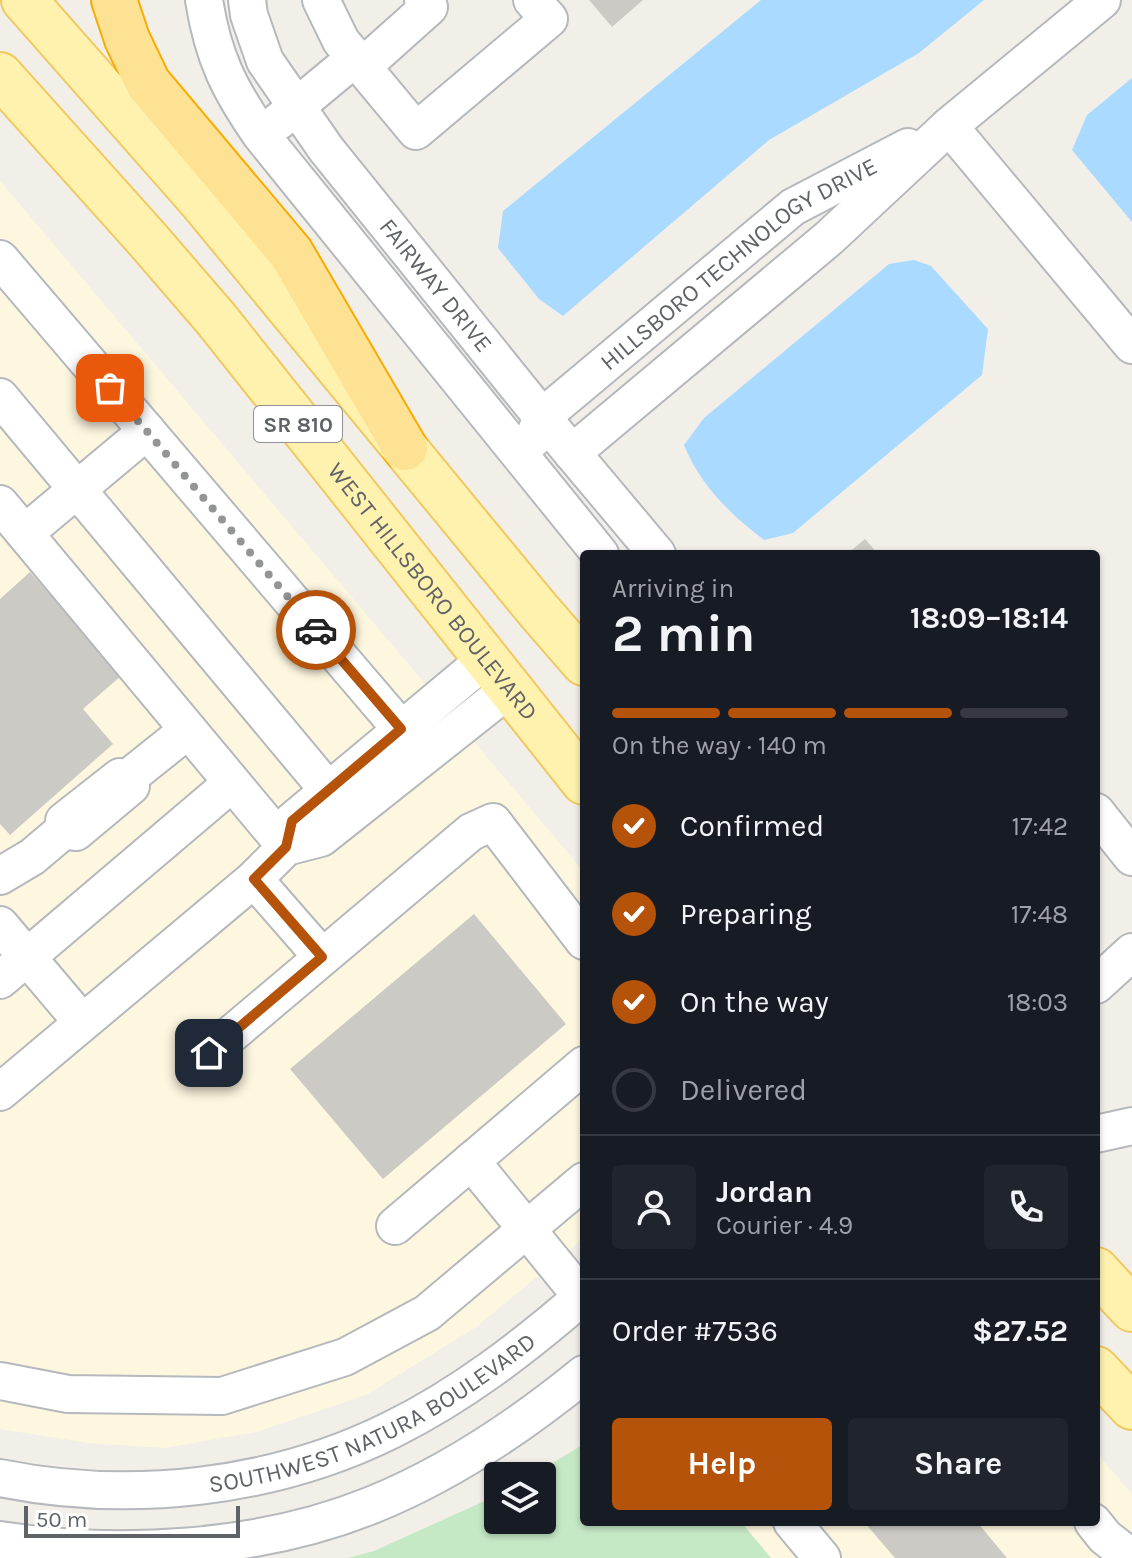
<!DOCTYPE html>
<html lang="en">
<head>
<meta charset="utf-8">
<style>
	:root { --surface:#171b24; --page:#20242c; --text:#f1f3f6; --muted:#9ea1a6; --line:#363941; --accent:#b45309 }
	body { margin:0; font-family:Karla,sans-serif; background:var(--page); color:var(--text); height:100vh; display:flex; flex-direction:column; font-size:30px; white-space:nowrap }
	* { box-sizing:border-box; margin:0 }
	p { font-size:26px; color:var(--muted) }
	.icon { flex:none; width:44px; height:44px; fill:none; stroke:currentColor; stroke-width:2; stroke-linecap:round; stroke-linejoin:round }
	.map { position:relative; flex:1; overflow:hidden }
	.sheet { position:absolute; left:580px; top:550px; width:520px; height:976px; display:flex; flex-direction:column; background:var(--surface); border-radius:8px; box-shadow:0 2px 6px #0004 }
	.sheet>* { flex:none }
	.controls { position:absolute; left:484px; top:1462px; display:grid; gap:16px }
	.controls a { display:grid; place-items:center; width:72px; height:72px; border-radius:8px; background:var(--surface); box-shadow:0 2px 6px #0004; font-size:40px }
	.scale { position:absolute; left:24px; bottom:20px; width:216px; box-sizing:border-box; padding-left:8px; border:4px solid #5f6368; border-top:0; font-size:22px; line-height:28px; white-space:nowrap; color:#5f6368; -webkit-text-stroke:6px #fff; paint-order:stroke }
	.pin { position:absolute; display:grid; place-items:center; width:68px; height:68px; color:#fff; margin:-34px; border-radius:16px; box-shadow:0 4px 12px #0006 }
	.courier { position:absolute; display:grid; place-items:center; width:80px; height:80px; margin:-40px; border:6px solid #b45309; border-radius:50%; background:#fff; color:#222; box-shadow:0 2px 10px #0007 }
	.overview em { font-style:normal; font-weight:700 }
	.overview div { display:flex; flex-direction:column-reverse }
	.overview { display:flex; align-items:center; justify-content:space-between; height:136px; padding:0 32px }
	h1 { font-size:52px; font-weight:700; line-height:60px }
	.bar { display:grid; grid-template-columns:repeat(4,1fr); gap:12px 8px; align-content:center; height:96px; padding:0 32px }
	.bar i { height:10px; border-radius:6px; background:var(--line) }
	.bar .selected { background:var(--accent) }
	.bar p { grid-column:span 4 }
	.line { display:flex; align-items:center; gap:20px; padding:0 32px; border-top:2px solid var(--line) }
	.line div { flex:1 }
	.round { display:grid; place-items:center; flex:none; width:84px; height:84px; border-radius:8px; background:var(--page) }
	ol { padding:0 32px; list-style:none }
	li { display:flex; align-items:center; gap:24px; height:88px }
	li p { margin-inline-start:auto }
	li .icon { padding:8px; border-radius:50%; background:var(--accent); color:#fff; stroke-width:4 }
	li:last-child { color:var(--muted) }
	li i { width:44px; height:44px; border:4px solid var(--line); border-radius:50% }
	.cta { display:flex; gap:16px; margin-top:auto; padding:16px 32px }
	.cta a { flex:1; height:92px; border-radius:8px; background:var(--accent); color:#fff; font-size:32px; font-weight:700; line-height:92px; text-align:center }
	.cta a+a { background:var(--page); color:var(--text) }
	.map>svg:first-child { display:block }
	.commercial { fill:#fef7e0 }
	.green { fill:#c5e8c5 }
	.water { fill:#aadaff }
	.building { fill:#cccac5 }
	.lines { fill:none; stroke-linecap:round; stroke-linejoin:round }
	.minor-casing { stroke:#b5b8bc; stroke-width:40 }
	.major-casing { stroke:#f2c960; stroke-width:48 }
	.highway-casing { stroke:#f9ab00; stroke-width:48 }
	.minor { stroke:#fff; stroke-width:36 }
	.major { stroke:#fff2af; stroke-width:44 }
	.highway { stroke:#fde293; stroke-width:44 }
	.done { stroke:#929495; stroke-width:8; stroke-dasharray:0 14.4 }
	.route { stroke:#b45309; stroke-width:10 }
	.labels { text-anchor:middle; stroke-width:6; stroke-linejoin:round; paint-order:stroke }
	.shield { fill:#fff; stroke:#8f9295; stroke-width:2 }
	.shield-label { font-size:22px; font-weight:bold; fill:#5f6368 }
	.street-label { font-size:24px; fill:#5f6368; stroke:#fff }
</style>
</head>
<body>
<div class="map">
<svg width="1132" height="1558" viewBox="0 0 1132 1558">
	<rect width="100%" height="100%" fill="#f1efe8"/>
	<path class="commercial" d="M0,181L584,872V1238L476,1327L366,1395L256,1432L164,1448L89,1443L0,1429Z
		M1096,1452L1132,1494V1558H771L741,1522H1096Z"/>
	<path class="green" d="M584,1444V1522H741L771,1558H348L374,1551L498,1495V1520H542V1476H531Z"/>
	<path class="water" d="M761,0H984L919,53L769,140L563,316L539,299L498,248L503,211Z
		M1132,78V222L1072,150L1087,115Z
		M914,260L931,266L988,329L982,375L793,533L764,540C730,514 700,485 684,445L704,418L889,264Z"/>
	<path class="building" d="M589,0H643L612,27Z
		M865,539L878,554H847Z
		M30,572L121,676L83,709L113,744L10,835L0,824V599Z
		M474,914L566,1024L383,1179L290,1069Z
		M864,1522H977L1007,1558H895Z"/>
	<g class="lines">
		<defs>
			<g id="minor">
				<path d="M204,0C213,57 229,89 261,135L600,554"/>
				<path id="s1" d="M247,0L249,15L265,61L326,149L542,417L657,554"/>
				<path d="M321,0L341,41L416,131L549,19L532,0"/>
				<path d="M362,67L429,7L423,0"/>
				<path d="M279,121L355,58"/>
				<path d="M949,126L1132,345"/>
				<path d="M0,259L401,729"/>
				<path d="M0,397L328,790"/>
				<path id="s2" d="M533,439L542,417L793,207L908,147"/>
				<path d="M572,453L829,238L949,126L1102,0"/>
				<path d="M0,504L286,847"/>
				<path d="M25,533L147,431"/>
				<path d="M128,778L188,730"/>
				<path d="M1096,812L1132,857"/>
				<path d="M286,847L292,821L486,659"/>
				<path d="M0,876L32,857L64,830V821L120,777L128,778L131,786L76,832L64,830"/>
				<path d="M254,879L322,957"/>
				<path d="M0,925L82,1022"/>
				<path d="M0,980L232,783"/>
				<path d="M1096,985L1132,952"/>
				<path d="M209,1053L471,832L493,822L584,941"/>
				<path d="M0,1092L254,879L286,847L321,838L509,689"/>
				<path d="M1096,1134L1132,1126"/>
				<path d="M471,1161L582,1297"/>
				<path d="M395,1226L584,1065"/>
				<path d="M0,1381L68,1394L222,1396L345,1357L427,1313L584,1181"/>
				<path id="s3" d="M0,1478C129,1504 272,1489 391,1430C462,1395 524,1347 584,1295"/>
				<path d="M792,1522L822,1558"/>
				<path d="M1093,1522L1105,1537L1132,1558"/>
				<path d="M0,1540C120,1558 258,1551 372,1505C449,1474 519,1427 584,1374"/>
			</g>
			<g id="major">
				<path d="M24,0L202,202L538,610L584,663"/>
				<path id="s4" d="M0,75L148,240L217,320L584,782"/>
				<path d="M1096,1270L1132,1309"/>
				<path d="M1096,1369L1132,1407"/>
			</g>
			<path id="highway" d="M114,0L127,39L148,83L291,253L405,448"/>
		</defs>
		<use href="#minor" class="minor-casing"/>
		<use href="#major" class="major-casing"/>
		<use href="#highway" class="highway-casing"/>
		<use href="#minor" class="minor"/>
		<use href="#major" class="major"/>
		<use href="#highway" class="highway"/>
	</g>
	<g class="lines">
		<path class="done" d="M110,388L316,630"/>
		<path class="route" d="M209,1053L322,957L254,879L286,847L292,821L401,729L316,630"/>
	</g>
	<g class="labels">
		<rect class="shield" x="254" y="406" width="88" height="36" rx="6"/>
		<g class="shield-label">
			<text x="298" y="432">SR 810</text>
		</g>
		<g class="street-label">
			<text dy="8" stroke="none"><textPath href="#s2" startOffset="274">HILLSBORO TECHNOLOGY DRIVE</textPath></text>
			<text dy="8" stroke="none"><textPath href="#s1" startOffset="346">FAIRWAY DRIVE</textPath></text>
			<text dy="8" stroke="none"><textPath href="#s4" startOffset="674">WEST HILLSBORO BOULEVARD</textPath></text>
			<text dy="8" stroke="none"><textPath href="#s3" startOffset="390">SOUTHWEST NATURA BOULEVARD</textPath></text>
		</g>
	</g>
</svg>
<div class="controls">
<a><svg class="icon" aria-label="layers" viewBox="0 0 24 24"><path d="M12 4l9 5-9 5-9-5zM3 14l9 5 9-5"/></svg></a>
</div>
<div class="scale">50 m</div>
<div class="pin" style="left:110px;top:388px;background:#ea580c"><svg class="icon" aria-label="bag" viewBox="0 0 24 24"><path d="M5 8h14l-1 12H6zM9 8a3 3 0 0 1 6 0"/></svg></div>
<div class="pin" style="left:209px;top:1053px;background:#1f2937"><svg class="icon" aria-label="home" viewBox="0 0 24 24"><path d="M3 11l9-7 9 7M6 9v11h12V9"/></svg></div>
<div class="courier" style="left:316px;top:630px"><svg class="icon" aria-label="car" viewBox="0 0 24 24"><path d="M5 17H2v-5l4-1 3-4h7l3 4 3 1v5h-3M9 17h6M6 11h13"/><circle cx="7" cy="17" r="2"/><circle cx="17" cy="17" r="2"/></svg></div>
<section class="sheet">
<div class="overview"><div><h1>2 min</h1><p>Arriving in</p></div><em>18:09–18:14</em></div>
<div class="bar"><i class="selected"></i><i class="selected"></i><i class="selected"></i><i></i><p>On the way · 140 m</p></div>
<ol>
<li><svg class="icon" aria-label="check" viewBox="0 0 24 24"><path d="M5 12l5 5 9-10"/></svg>Confirmed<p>17:42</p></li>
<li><svg class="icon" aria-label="check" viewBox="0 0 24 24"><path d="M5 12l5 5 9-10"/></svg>Preparing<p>17:48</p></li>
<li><svg class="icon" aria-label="check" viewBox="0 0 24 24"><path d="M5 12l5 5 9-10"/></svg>On the way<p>18:03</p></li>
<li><i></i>Delivered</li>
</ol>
<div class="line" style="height:144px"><a class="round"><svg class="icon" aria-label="person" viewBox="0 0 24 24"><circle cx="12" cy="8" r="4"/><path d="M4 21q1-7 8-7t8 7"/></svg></a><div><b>Jordan</b><p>Courier · 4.9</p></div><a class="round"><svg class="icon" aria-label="phone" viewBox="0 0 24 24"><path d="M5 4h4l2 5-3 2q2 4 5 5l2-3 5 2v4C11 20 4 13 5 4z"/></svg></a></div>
<div class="line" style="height:104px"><div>Order #7536</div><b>$27.52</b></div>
<div class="cta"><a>Help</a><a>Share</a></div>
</section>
</div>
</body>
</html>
